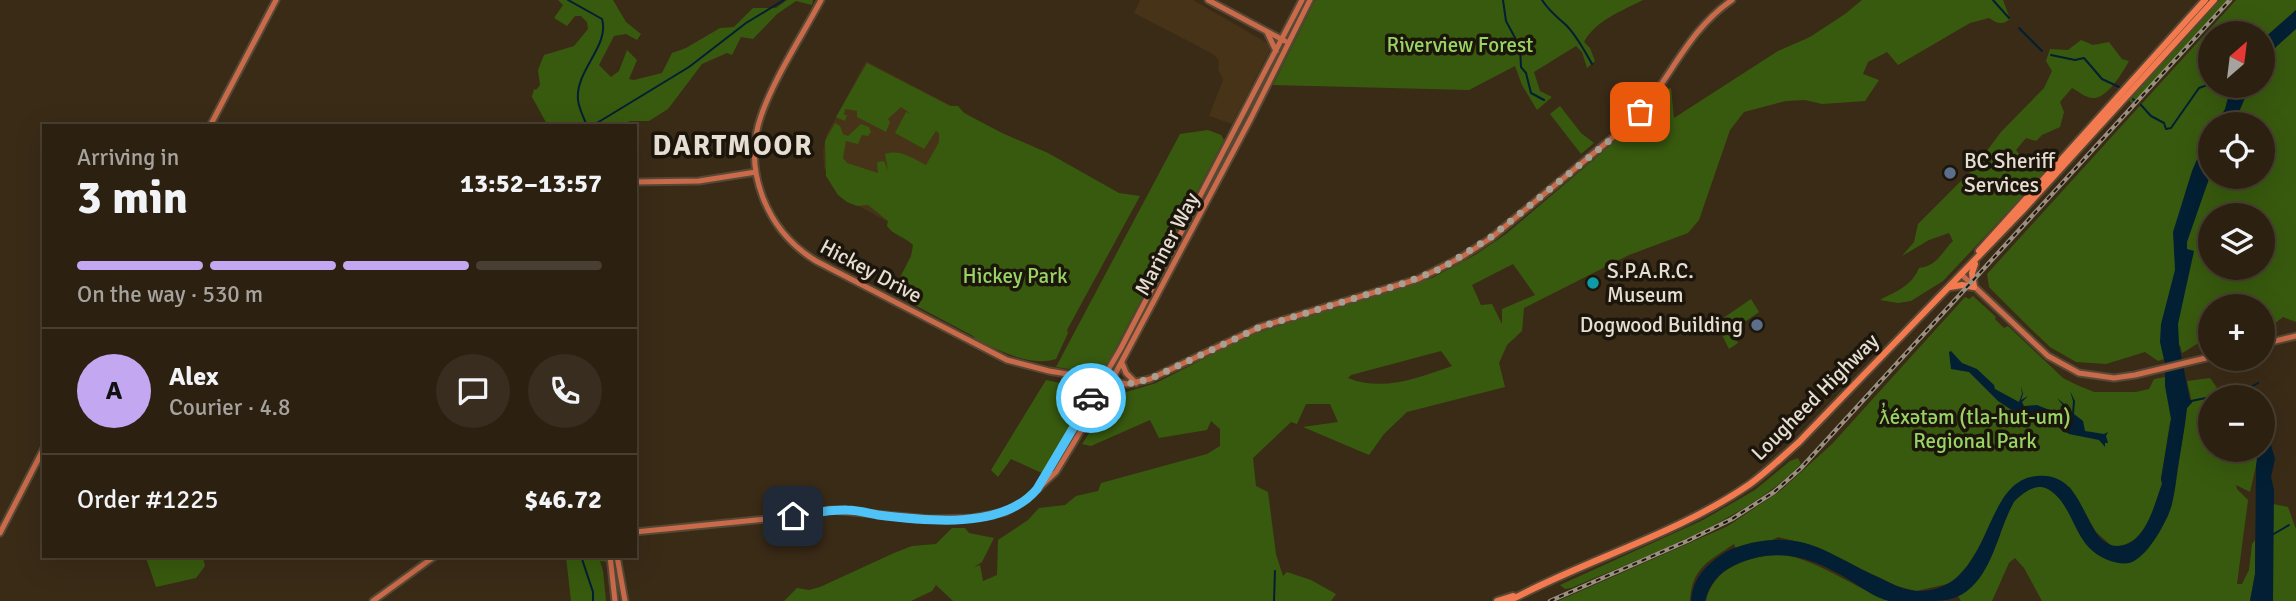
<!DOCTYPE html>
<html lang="en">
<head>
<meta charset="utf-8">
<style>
	:root { --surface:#2c2011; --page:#382d1f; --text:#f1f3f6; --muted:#a6a39f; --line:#483e31; --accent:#c4a7f1 }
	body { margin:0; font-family:Signika,sans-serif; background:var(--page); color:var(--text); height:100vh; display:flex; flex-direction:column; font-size:26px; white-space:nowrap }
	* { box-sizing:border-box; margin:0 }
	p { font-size:23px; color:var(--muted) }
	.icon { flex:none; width:38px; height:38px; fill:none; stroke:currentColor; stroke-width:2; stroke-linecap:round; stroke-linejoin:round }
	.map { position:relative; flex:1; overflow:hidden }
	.sheet { position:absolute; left:42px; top:124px; width:595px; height:434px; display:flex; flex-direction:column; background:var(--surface); border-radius:0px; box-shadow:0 7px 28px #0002,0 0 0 2px var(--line) }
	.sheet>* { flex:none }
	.needle { width:46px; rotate:28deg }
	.controls { position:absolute; left:2198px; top:21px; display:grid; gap:14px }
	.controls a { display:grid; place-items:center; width:77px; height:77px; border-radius:50%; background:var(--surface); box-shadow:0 7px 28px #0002,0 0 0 2px var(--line); font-size:35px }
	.pin { position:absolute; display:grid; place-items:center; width:60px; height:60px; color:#fff; margin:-30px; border-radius:14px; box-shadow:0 4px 10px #0006 }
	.courier { position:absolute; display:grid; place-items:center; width:70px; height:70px; margin:-35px; border:5px solid #4fc3f7; border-radius:50%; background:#fff; color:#222; box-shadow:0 2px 9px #0007 }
	.headline em { font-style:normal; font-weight:700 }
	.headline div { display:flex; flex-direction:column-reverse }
	.headline { display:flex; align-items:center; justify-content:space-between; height:119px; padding:0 35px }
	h1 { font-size:46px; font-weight:700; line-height:52px }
	.bar { display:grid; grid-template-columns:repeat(4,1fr); gap:10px 7px; align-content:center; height:84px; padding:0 35px }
	.bar i { height:9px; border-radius:5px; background:var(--line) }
	.bar .on { background:var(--accent) }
	.bar p { grid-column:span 4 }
	.line { display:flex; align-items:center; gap:18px; padding:0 35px; border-top:2px solid var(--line) }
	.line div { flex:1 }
	.round { display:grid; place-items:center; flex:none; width:74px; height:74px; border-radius:37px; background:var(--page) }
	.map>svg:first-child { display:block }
	.built { fill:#463318 }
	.green { fill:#385a0e; fill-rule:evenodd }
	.water { fill:#031f33 }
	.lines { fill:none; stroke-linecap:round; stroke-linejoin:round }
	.stream { stroke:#031f33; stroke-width:2 }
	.secondary-casing { stroke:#564835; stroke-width:9 }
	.primary-casing { stroke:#564835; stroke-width:10 }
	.secondary { stroke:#c96b4a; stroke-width:5 }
	.primary { stroke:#f37a4e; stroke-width:6 }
	.rail-casing { stroke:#9b9080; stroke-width:4.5 }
	.rail { stroke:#1b150c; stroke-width:2; stroke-dasharray:5; stroke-linecap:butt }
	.done { stroke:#aa9f91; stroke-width:7; stroke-dasharray:0 12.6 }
	.route { stroke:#4fc3f7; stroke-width:9 }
	.service-dot { fill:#5c6f8a; stroke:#1b150c; stroke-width:2.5 }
	.culture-dot { fill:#0f9aa8; stroke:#1b150c; stroke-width:2.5 }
	.labels { text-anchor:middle; stroke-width:7; stroke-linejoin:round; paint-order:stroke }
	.park-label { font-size:21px; fill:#99d462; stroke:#1b150c }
	.poi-label { font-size:21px; fill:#e7ded2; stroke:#1b150c; text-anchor:start }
	.street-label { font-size:21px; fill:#e7ded2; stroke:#1b150c }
	.district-label { font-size:28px; font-weight:bold; letter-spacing:2px; fill:#e7ded2; stroke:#1b150c }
</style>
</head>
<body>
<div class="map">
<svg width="2296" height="601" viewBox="0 0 2296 601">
	<rect width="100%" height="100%" fill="#3a2b17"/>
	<path class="built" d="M1140,0H1193L1269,44L1270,50L1232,124L1209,116L1223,80L1218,69L1219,60L1213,54L1134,13Z
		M866,61L969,115L907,232L853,203L828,176L824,167L823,152L826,136Z"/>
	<path class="green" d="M558,0H613L626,22L641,34L637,40L626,34L614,36L599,65L611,77L619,71L627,50L637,60L629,79L634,80L662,73L672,53L686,48L720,28L734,27L753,8H776L787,0H813L812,5L796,1L777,14L753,39L741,37L732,55L727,53L702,64L668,109L649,121H629L628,126H548L532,97L534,89L536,90L540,85L538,70L544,55L574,46L588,29L587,22L581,16H575L567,26L554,18L563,5Z
		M1315,0H1643C1622,11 1596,20 1584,42L1590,48L1595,61L1587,68L1582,52L1576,46L1534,72L1540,91L1552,97L1537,110L1522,85L1515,66L1469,90L1273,85Z
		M1862,0H2003L2010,19C2001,26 1997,23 1989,18L1970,23L1898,65L1887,52L1868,62L1863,74L1879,80L1865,101L1822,104L1805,100L1786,101L1744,112L1730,130L1699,220L1688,233L1629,255L1524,308L1522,331L1507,345L1499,363L1505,387L1407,412L1384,434L1369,455L1303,427L1338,422L1330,404H1306L1297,424L1291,422L1253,458L1256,486L1268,492L1276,554L1283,576L1287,572L1311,580L1336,594L1331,601H953L936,585L932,591L911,601H784L797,588L809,590L820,587L894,553L912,546L936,544L952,528H965L969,533L994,538L982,562L974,567L980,565L983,581L997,575L998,540L1028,520L1039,508L1065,505L1076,496L1098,491L1101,483L1207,454L1220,446V429L1211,421L1207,430L1159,438L1150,420L1091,446L1082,444L1113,396L1156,383L1250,335L1432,278L1475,255L1506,234L1640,120L1660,91L1671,88L1674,118L1778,51L1810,37L1845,14ZM1513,264L1535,295L1502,309V324L1492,304L1481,305L1472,285ZM1441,351L1452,366C1419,378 1382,392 1348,378L1351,375Z
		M2220,0H2227L2132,104L2129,100Z
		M2236,0H2296V10L2263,42V33H2210V86H2263V54L2296,24V322L2283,317L2273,325L2263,327V306H2210V339C2195,343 2194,347 2182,353L2180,345L2165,349L2164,359L2158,361L2145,352L2106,364L2076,362L2050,347L2031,329L1989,287L1987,274ZM2210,124H2263V177H2210ZM2210,215H2263V268H2210Z
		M2081,40L2093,45L2109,42L2122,59L2129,61C2123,72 2107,99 2093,98C2086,98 2078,91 2072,88L2060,102L2064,112L2060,127L2042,135L2036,141L2026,138L2016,150L2025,162L2039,163L2054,149L2058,152L2056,161L1943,281L1911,301L1898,303L1880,300C1896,291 1911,287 1919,268C1937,266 1941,253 1953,241L1949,233L1929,240L1902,256L1914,242L1918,224L1974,168L2001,132L2044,88L2052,71L2046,61L2050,49L2068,50Z
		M867,63L950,106H958L964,113L1002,133L1048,153L1119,193L1140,196L1067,330L1068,333L1056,359C1029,367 1001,351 975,339L973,336L892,293L911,256L913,245C905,237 893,235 887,226L888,221L868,205L857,206L847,202L838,195L826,176L825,141L835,123L840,126L843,134L848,136L861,124L869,127L871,132L868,136L862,135L858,144L846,141L843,158L847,163L878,173L877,162L884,161L888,170L885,154C901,149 912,158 926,165L939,142V133L936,131L924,149L895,133L906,112L911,114L901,107L888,119L890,122L886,132L857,117V111L845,109L844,115H847L845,121L836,117Z
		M1560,106L1581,133L1594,143L1581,154L1550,114Z
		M1208,130L1221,135L1224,140L1106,367L1099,372L1094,373L1056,367L1180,134Z
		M1973,296L1996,317L1995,319L2004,328L2008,326L2063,378L2077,385L2094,392H2136L2149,389L2154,379L2165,377V386L2181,389L2170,422L2161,479L2162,484C2153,509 2145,548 2112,546L2096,532L2070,487H2043C2069,496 2072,526 2087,545C2096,556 2108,560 2121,563L2151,543L2168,516L2175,489L2187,408L2192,403L2187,381L2210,378L2220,392L2227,397H2210V450H2258L2259,453L2250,492L2236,485L2237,489L2248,500L2237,584H2242L2249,570L2252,544L2255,540V574L2250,601H2042L2024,568L2015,558L2009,563L1992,601H1961L1958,596C1981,582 1990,559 2000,535L1982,543L1967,566L1952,583L1916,591L1897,586L1811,545L1778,537L1739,557L1734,544C1709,561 1692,567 1690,601H1558L1728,526L1780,491L1832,444L1965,297L1969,299Z
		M1751,299L1759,312L1732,331L1738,343L1729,349L1716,323Z
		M1046,380L1083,388L1086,397L1084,402L1044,474L1011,459L998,477L991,470Z
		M1798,458L1801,464C1744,522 1645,556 1571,588L1565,589L1560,585L1703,520L1755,490L1790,461Z
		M2273,504L2288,507L2296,529V601H2273Z
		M1781,554C1823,562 1852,587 1890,601H1706C1713,567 1750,556 1781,554Z
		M160,557L169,559L203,558L205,566L196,578L156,587L146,558Z
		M566,557H606L608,562L600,561L603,571L606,601H571Z"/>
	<path class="water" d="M2296,10V29L2277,46L2263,64V39Z
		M2231,86H2250L2234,124H2216L2225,109Z
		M2210,137V176L2187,242V249L2194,251L2178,324L2179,345L2190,400L2193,401L2187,408C2185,428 2181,447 2178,466C2176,479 2175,491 2172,504C2168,520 2147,559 2129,563C2118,565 2102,559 2094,552C2074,537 2072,506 2051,491C2039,481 2023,492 2014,502C1998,530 1994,570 1967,591C1954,601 1942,601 1926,601C1915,601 1900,601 1889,601C1875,598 1863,588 1851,581C1812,557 1778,546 1735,565C1719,572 1709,585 1705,601H1691C1693,579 1704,567 1721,555C1731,548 1745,544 1756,542C1810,532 1834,558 1880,578C1892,584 1905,591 1920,591C1994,589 1980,481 2037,476C2075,472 2081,511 2097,534C2102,541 2111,547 2119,546C2146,544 2154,505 2162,484L2161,479L2171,419L2165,386V364L2160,342L2161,324L2175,270L2173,232L2192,171L2201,150Z
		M1951,351L1962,363L1977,369L1994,385L1995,389L2019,402L2022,394L2021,386L2023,394L2021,400L2028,396L2022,402L2024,406L2037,405L2052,411L2064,413L2066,409L2057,398L2068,407L2067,414H2072L2073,401L2070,391L2075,401L2074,414L2083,421L2085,431L2104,434L2108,432L2106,436L2108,443H2105V447L2099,440L2069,434L2048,421L2010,409L1998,401L1969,372L1951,369L1949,352Z
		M2263,431L2268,434L2275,459L2271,477L2274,490L2273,601H2250L2255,574L2256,466L2258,450H2263Z"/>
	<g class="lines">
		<path class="stream" d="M568,0L602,19C610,46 575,70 578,100C579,109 584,118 587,126
			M1503,0L1506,21L1520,47L1521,67L1526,73L1531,93L1544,100
			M1542,0C1549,11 1557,17 1566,25C1575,34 1586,53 1592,64
			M1993,0L2009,18
			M2019,28L2042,51
			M2051,55L2075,60L2084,58L2102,79L2119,87
			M2133,99L2135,101
			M2141,105L2151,116L2164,123L2166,129L2171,128L2199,88L2210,84
			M592,126L689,67L746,23L784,0
			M2191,401L2211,397L2223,389L2231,394L2243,397L2249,388L2258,383
			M2272,535L2289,525
			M581,556L593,592V601
			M1274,601L1275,571"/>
		<defs>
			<path id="secondary" d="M821,0C802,36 774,78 761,116C742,171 767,231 816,261L1007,360L1049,371L1127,384L1150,379L1260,327L1418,279L1460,258L1491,238L1629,124C1669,85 1684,33 1732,0
				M1208,0L1285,41
				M1267,32L1276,51
				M210,126L276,0
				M635,182L699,181L756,172
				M1961,274L2048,356L2079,373L2114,378L2135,375L2210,357
				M2263,344L2296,336
				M1122,363L1126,373L1136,383
				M1085,377L1092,398
				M1041,484L1121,348L1302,0
				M635,532L788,517L831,510L930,519L972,518L1005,512L1026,500L1056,472L1114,376L1251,118L1310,0
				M0,533L44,448
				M610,556L615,601
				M617,556L625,601
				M373,601L435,556"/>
			<path id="primary" d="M1979,251L2205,0
				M1950,287L1962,285L1974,287L1972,273L1975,264
				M1497,601L1513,596
				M1509,601C1587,559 1676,535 1750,484C1768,471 1783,456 1799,442L2023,210L2214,0"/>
		</defs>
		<use href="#secondary" class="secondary-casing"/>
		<use href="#primary" class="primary-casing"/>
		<use href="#secondary" class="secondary"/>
		<use href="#primary" class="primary"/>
		<defs>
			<path id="rail" d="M1550,601L1687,541L1732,519L1774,492L1801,468L2230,0"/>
		</defs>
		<use href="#rail" class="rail-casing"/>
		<use href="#rail" class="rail"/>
	</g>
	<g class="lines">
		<path class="done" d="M1091,398L1102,380L1127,384L1150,379L1260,327L1405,283L1442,268L1491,237L1620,132L1640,112"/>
		<path class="route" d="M793,516C811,514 828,509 847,510C857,510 868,513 878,515C926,521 1003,530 1037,489L1091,398"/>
	</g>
	<g class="service-dot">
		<circle cx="1950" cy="173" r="7"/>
		<circle cx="1757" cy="325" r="7"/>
	</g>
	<circle class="culture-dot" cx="1593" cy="283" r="7"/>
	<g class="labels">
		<g class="park-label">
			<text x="1460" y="52">Riverview Forest</text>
			<text x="1015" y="283">Hickey Park</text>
			<text x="1975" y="424">ƛ̓éxətəm (tla-hut-um)<tspan x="1975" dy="24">Regional Park</tspan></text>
		</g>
		<g class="poi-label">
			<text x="1964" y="168">BC Sheriff<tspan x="1964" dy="24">Services</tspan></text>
			<text x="1607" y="278">S.P.A.R.C.<tspan x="1607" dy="24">Museum</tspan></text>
			<text x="1743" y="332" text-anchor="end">Dogwood Building</text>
		</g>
		<g class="street-label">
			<text transform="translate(1167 244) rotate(-62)" y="7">Mariner Way</text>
			<text transform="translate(871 271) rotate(28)" y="7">Hickey Drive</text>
			<text transform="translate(1815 397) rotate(-45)" y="7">Lougheed Highway</text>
		</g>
		<g class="district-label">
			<text x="733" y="155">DARTMOOR</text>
		</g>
	</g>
</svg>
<div class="controls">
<a><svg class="needle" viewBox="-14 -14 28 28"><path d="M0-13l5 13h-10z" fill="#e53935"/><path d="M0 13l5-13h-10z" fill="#a6a39f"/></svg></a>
<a><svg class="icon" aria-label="locate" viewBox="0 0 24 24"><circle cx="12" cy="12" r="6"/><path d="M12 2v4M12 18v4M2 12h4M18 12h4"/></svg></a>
<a><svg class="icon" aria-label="layers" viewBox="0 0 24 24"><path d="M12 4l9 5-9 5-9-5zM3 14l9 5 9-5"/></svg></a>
<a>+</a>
<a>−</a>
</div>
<div class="pin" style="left:1640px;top:112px;background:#ea580c"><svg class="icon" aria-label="bag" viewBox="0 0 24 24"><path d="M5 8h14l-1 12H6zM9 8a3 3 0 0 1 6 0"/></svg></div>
<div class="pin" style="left:793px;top:516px;background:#1f2937"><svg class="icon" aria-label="home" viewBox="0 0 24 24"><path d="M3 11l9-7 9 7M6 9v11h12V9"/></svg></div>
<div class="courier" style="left:1091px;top:398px"><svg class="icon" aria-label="car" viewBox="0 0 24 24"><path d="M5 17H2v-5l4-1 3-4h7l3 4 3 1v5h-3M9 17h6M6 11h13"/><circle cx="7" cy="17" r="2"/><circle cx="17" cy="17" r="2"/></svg></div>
<section class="sheet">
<div class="headline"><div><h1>3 min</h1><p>Arriving in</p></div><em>13:52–13:57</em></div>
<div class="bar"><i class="on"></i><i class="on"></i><i class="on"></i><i></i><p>On the way · 530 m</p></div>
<div class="line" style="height:126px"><b class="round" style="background:var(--accent);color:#111">A</b><div><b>Alex</b><p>Courier · 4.8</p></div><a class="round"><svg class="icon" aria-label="chat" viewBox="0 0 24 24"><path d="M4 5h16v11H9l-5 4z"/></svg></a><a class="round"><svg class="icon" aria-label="phone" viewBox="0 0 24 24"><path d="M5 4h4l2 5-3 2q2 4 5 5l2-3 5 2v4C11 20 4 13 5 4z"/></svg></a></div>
<div class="line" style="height:91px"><div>Order #1225</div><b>$46.72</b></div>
</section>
</div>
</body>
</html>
